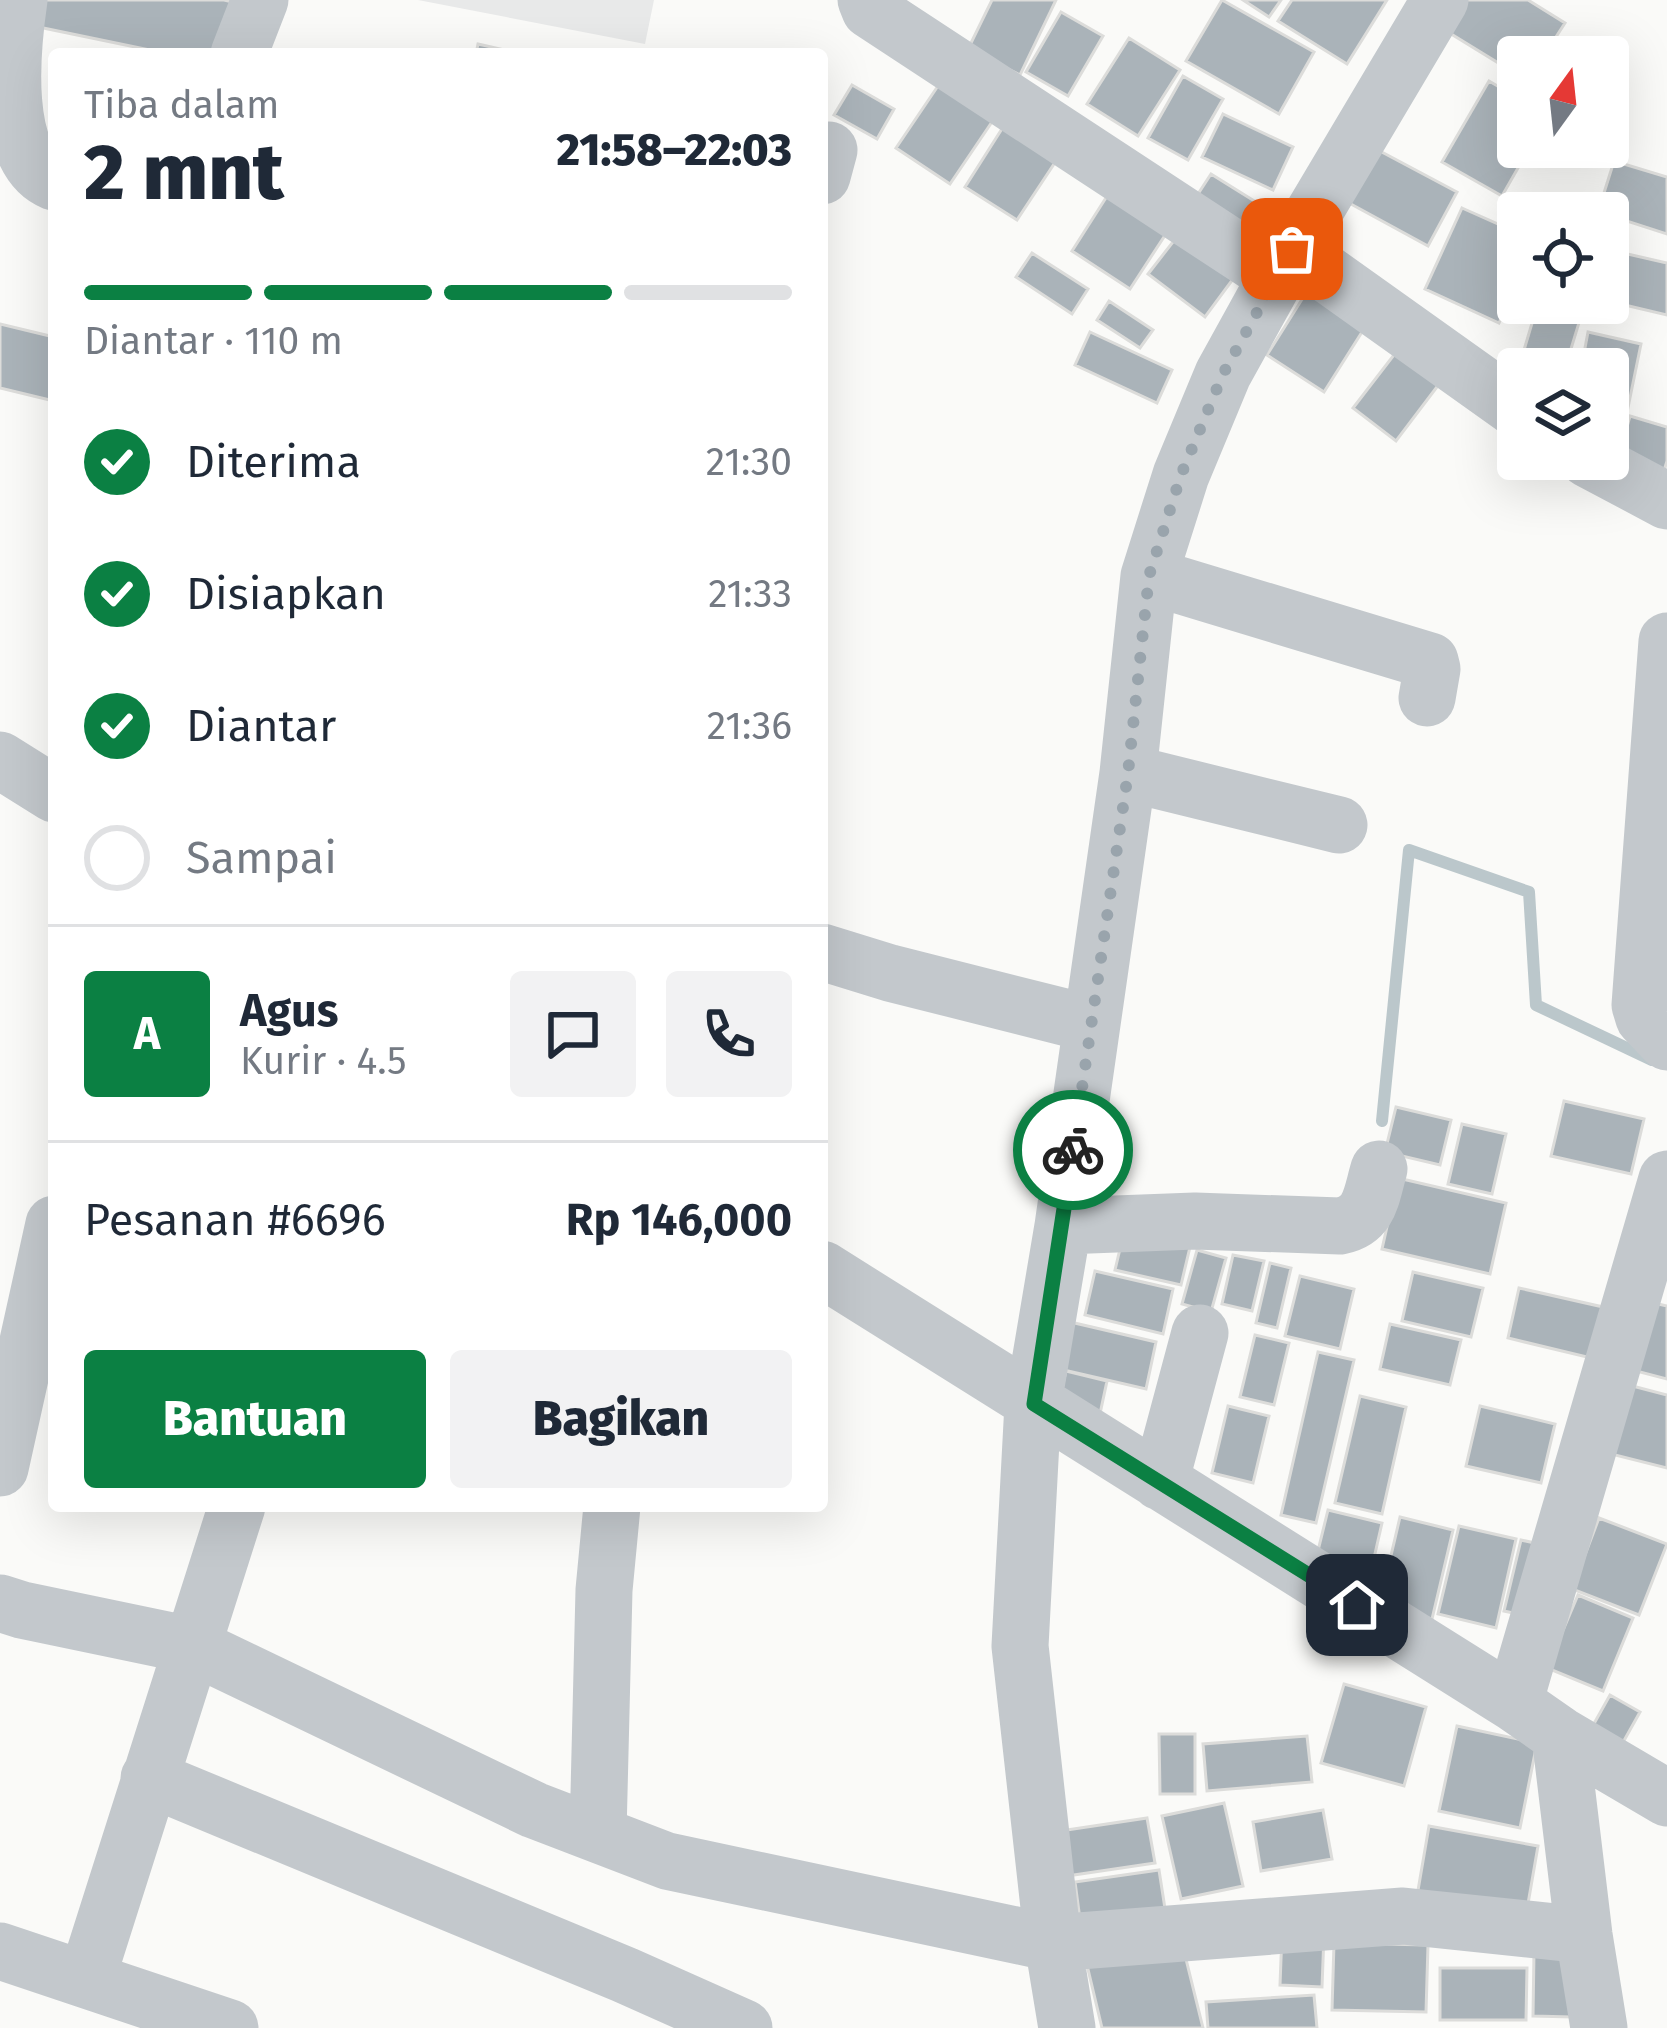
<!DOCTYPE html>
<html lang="id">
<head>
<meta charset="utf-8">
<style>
	:root { --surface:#fff; --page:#f2f2f3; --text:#1f2937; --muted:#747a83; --line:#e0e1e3; --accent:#0b8043 }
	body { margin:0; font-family:"Fira Sans",sans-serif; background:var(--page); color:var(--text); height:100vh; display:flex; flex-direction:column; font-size:45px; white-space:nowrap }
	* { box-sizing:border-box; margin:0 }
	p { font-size:39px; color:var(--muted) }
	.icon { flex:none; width:66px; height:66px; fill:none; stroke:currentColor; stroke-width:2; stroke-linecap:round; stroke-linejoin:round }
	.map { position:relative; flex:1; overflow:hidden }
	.sheet { position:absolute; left:48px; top:48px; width:780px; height:1464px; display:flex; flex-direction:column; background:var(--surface); border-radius:12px; box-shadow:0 12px 48px #0002 }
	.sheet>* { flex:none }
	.needle { width:78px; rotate:15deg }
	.buttons { position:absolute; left:1497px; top:36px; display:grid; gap:24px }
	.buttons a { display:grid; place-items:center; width:132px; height:132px; border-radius:12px; background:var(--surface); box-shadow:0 12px 48px #0002; font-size:60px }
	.pin { position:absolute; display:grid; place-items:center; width:102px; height:102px; color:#fff; margin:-51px; border-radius:24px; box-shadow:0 6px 18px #0006 }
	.courier { position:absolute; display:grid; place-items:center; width:120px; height:120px; margin:-60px; border:9px solid #0b8043; border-radius:50%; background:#fff; color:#222; box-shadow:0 3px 15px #0007 }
	.head em { font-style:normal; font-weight:800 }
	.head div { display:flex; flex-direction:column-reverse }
	.head { display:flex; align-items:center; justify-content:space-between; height:204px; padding:0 36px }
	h1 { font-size:78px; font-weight:800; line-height:90px }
	.bar { display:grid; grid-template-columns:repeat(4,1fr); gap:18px 12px; align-content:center; height:144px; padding:0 36px }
	.bar i { height:15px; border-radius:9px; background:var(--line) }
	.bar .on { background:var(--accent) }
	.bar p { grid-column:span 4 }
	.line { display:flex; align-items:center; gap:30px; padding:0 36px; border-top:3px solid var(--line) }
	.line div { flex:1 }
	.round { display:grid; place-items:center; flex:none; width:126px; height:126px; border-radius:12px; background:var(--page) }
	ol { padding:0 36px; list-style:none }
	li { display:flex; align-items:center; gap:36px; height:132px }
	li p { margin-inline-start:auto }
	li .icon { padding:12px; border-radius:50%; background:var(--accent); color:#fff; stroke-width:4 }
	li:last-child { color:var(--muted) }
	li i { width:66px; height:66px; border:6px solid var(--line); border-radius:50% }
	.cta { display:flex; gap:24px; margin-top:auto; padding:24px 36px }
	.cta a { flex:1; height:138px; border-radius:12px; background:var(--accent); color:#fff; font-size:48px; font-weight:800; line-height:138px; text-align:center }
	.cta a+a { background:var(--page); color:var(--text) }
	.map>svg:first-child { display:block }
	.built { fill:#e8e9e9 }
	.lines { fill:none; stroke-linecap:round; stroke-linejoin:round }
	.stream { stroke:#bbc7cb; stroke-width:12 }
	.building { fill:#aab3b9; stroke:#dcdcda; stroke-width:3 }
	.minor { stroke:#c3c8cc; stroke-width:57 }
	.done { stroke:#99a4ac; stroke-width:12; stroke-dasharray:0 21.6 }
	.route { stroke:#0b8043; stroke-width:15 }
</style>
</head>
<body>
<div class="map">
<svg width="1667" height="2028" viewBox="0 0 1667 2028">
	<rect width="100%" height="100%" fill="#fafaf8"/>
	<path class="built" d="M418,0H654L645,44Z"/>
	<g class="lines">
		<path class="stream" d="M1382,1121L1409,850L1529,892L1536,1005L1652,1060"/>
	</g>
	<path class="building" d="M29,0H224L237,3L226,54H169L24,24Z
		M992,0H1056L1020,75L968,49Z
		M1222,0L1314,52L1279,114L1186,61Z
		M1243,0H1281L1269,17Z
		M1292,0H1387L1347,64L1278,21Z
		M1461,0H1528L1565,23L1543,57H1518V75L1443,29Z
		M1061,12L1103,36L1068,96L1026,72Z
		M1129,38L1180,70L1138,136L1087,104Z
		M478,44L522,54H476Z
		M1183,76L1223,99L1188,160L1148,138Z
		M942,80L996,116L950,184L896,148Z
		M1489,81L1518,98V147H1530L1502,196L1442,162Z
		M852,85L894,109L877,139L834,115Z
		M1223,114L1293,147L1273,190L1202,157Z
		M1005,124L1058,158L1017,220L965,187Z
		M1378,150L1457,192L1428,246L1349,203Z
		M1614,161L1667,177V234L1608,215V213L1598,212Z
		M1211,174L1272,212L1257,236L1196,197Z
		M1116,182L1175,220L1130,289L1072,251Z
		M1462,208L1518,233V281L1499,323L1425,289Z
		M1183,229L1239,271L1205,317L1148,274Z
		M1610,250L1667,263V315L1608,301Z
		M1032,253L1088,289L1072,314L1016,277Z
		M1311,285L1369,321L1324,392L1267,355Z
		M1109,301L1153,330L1140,348L1097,320Z
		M1538,303H1585L1567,362L1524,350Z
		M0,324L54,337V401L0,388Z
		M1090,332L1172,370L1157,403L1075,365Z
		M1588,332L1641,344L1624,427L1608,424V369H1581Z
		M1400,347L1443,379L1396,441L1353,408Z
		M1630,416L1667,427V461L1660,484L1615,470Z
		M1564,1101L1644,1119L1631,1174L1551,1156Z
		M1396,1107L1451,1120L1440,1165L1385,1152Z
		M1462,1124L1506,1134L1492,1194L1448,1184Z
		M1398,1178L1506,1203L1490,1274L1382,1249Z
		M1124,1232L1190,1247L1181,1285L1115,1270Z
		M1197,1250L1226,1258L1211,1312L1182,1304Z
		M1233,1255L1264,1261L1252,1311L1222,1304Z
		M1270,1263L1291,1268L1277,1328L1256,1323Z
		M1095,1271L1173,1289L1163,1334L1085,1315Z
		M1413,1272L1483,1288L1471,1337L1402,1321Z
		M1300,1276L1354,1289L1340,1349L1285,1336Z
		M1519,1288L1603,1307L1591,1358L1508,1338Z
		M1654,1303L1667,1306V1379L1636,1371Z
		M1066,1321L1156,1342L1146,1389L1055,1368Z
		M1390,1324L1461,1340L1450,1385L1380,1369Z
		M1255,1335L1289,1343L1274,1405L1240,1397Z
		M1318,1352L1354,1360L1316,1523L1281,1515Z
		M1066,1371L1107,1381L1098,1423L1056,1413Z
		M1621,1383L1667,1395V1468L1603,1452Z
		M1360,1396L1406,1407L1382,1514L1335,1503Z
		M1228,1406L1269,1416L1253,1483L1212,1473Z
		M1480,1406L1555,1424L1541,1483L1466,1466Z
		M1328,1510L1382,1523L1369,1580L1314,1567Z
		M1400,1517L1453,1530L1432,1619L1379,1607Z
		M1599,1518L1667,1544L1639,1615L1572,1589Z
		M1459,1526L1516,1539L1496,1628L1438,1614Z
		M1521,1540L1553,1547L1537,1618L1504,1611Z
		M1578,1595L1633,1618L1603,1691L1547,1668Z
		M1344,1684L1426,1707L1404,1786L1321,1763Z
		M1610,1695L1640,1712L1621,1746L1591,1729Z
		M1457,1726L1537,1743L1520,1828L1439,1811Z
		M1159,1734H1195V1794H1160Z
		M1307,1736L1312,1782L1207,1791L1203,1744Z
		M1224,1803L1243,1886L1181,1899L1162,1816Z
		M1323,1810L1332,1859L1261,1871L1253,1822Z
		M1147,1818L1155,1863L1067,1876L1060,1831Z
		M1429,1826L1538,1846L1525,1921L1416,1902Z
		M1159,1870L1166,1915L1081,1927L1075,1882Z
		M1282,1933L1324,1935L1322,1987L1280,1985Z
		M1182,1943L1203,2028H1102L1087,1965Z
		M1334,1943L1428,1945L1426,2012L1332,2010Z
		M1534,1952H1573L1572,2017L1533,2016Z
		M1440,1968H1527L1526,2020H1440Z
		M1314,1995L1317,2028H1208L1206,2002Z"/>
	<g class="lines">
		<path class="minor" d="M19,0C12,48 0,160 54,182
			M866,0L870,10L1277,277
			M239,54L260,0
			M822,176L829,150
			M1292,249L1518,410
			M1588,459L1667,501
			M1149,576L1430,661L1432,669L1427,698
			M1667,641L1640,1005L1644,1018L1667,1042
			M0,760L54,794
			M1128,773L1339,825
			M822,952L890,973L1092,1024
			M1063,1226L1195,1221L1340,1226C1371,1220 1371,1195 1379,1169
			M822,1269L1514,1703L1560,1735L1667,1798
			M0,1468L54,1224
			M1160,1482L1200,1333
			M0,1603L22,1610L190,1645L534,1810L667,1861L1053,1943L1403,1916L1584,1935
			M1514,1703L1667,1179
			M1560,1735L1584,1935L1599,2028
			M149,1778L625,1975L744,2028
			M598,1834L604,1590L612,1506
			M0,1951L230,2028
			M87,1978L237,1506
			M1067,2028L1053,1943L1020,1646L1033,1404L1063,1226L1128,773L1149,576L1181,475L1223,374L1292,249L1440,0"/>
	</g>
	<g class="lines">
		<path class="done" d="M1073,1150L1128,773L1149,576L1181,475L1223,374L1292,249"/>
		<path class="route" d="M1073,1150L1034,1404L1357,1605"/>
	</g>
</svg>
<div class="buttons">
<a><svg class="needle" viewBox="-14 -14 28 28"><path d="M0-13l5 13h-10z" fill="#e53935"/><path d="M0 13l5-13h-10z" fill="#747a83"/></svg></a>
<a><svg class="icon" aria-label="locate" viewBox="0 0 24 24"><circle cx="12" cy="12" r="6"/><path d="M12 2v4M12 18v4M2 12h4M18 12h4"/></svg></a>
<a><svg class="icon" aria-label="layers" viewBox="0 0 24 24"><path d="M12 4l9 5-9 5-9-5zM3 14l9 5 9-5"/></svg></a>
</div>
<div class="pin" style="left:1292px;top:249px;background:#ea580c"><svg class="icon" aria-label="bag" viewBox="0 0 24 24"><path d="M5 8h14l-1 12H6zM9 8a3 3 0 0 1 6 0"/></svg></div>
<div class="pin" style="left:1357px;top:1605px;background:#1f2937"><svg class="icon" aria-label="home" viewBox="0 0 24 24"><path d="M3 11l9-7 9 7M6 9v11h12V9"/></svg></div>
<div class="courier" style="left:1073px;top:1150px"><svg class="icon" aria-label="bike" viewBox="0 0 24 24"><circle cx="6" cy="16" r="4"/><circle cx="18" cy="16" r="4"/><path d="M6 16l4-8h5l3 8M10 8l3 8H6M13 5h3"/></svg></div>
<section class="sheet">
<div class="head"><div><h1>2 mnt</h1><p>Tiba dalam</p></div><em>21:58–22:03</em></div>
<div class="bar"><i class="on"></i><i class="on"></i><i class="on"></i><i></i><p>Diantar · 110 m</p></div>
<ol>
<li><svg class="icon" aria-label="check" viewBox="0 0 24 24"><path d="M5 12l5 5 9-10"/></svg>Diterima<p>21:30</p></li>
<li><svg class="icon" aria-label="check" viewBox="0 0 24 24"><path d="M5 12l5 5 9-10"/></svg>Disiapkan<p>21:33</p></li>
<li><svg class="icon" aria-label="check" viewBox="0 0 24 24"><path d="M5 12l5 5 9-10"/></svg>Diantar<p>21:36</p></li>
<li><i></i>Sampai</li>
</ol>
<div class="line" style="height:216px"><b class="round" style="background:var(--accent);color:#fff">A</b><div><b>Agus</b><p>Kurir · 4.5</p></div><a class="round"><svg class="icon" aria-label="chat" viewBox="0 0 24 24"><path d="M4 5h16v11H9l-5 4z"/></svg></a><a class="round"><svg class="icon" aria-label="phone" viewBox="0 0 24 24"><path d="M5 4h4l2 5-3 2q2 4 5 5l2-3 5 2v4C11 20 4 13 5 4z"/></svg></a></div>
<div class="line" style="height:156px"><div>Pesanan #6696</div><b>Rp 146,000</b></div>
<div class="cta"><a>Bantuan</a><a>Bagikan</a></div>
</section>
</div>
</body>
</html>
